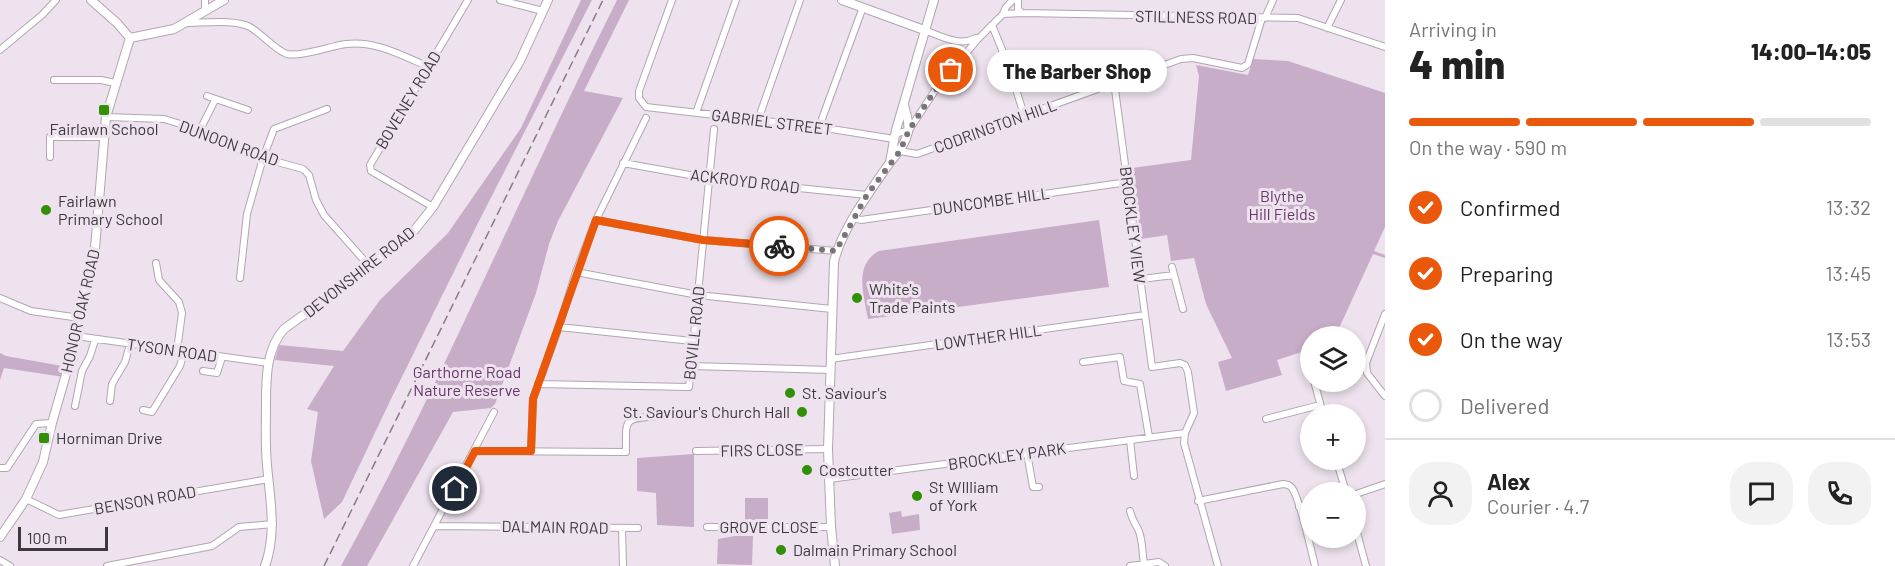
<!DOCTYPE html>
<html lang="en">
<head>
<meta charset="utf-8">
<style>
	:root { --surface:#fff; --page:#f2f2f2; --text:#222; --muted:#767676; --line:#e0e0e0; --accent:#ea580c }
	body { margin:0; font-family:Barlow,sans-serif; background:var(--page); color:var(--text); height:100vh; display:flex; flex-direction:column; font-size:22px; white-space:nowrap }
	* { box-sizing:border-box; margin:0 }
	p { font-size:20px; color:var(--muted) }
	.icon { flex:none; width:33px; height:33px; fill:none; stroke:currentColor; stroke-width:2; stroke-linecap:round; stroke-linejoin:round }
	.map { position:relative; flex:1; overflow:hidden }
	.side { display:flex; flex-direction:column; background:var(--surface); width:510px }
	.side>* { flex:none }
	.fabs { position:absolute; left:1300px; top:326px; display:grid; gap:12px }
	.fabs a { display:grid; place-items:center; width:66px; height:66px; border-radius:50%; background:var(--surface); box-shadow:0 3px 9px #0003; font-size:30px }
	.scale { position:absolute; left:18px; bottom:15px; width:90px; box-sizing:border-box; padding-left:6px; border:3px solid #3c383c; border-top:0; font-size:16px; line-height:21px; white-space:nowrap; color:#3c383c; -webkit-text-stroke:4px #ede2ed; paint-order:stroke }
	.pin { position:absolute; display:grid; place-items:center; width:51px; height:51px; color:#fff; margin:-26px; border:3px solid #fff; border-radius:50%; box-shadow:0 2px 6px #0007 }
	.courier { position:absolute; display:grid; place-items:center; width:60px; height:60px; margin:-30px; border:4px solid #ea580c; border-radius:50%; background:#fff; color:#222; box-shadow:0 2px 8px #0007 }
	.bubble { position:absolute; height:42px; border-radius:21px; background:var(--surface); box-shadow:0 3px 9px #0003; font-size:20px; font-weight:800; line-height:42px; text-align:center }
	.headline em { font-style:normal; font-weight:800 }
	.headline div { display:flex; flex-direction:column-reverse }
	.headline { display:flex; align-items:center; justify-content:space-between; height:102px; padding:0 24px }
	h1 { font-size:39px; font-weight:800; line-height:45px }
	.bar { display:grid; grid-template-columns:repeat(4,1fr); gap:9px 6px; align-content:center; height:72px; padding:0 24px }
	.bar i { height:8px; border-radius:4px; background:var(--line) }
	.bar .active { background:var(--accent) }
	.bar p { grid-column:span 4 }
	.line { display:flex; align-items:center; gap:15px; padding:0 24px; border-top:2px solid var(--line) }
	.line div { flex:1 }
	.round { display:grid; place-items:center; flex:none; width:63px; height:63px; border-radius:24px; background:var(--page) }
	ol { padding:0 24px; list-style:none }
	li { display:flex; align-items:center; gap:18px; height:66px }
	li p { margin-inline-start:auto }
	li .icon { padding:6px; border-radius:50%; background:var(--accent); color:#fff; stroke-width:4 }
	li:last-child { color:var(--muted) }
	li i { width:33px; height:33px; border:3px solid var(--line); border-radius:50% }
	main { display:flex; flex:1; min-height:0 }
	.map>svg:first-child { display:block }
	.green { fill:#c8adc9 }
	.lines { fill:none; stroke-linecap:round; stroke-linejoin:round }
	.street-casing { stroke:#b1a6b1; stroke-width:8 }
	.secondary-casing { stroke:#b1a6b1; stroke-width:10 }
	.street { stroke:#fff; stroke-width:6 }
	.secondary { stroke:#fff; stroke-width:8 }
	.rail { stroke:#857e85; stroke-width:1.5; stroke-dasharray:9 4.5; stroke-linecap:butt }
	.done { stroke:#7a747a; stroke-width:6; stroke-dasharray:0 10.8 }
	.route { stroke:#ea580c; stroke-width:8 }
	.poi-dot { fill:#319006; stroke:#ede2ed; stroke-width:2 }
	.labels { text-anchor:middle; stroke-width:6; stroke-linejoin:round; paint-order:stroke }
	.street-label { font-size:16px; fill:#3c383c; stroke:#ede2ed }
	.poi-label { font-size:16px; fill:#3c383c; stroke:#ede2ed; text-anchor:start }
	.park-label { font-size:16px; fill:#66376a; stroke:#ede2ed }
</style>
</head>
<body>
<main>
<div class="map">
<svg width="1385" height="566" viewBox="0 0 1385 566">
	<rect width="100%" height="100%" fill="#ede2ed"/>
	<path class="green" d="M581,0H592L478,223L391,399L342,502L324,519L311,461L318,412L307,409L334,366L275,360L279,345L343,351L380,300L448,233L521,128Z
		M617,0H629L584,91L623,98L558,221L549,244L536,293L495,404L491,408L453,412L367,566H341C442,382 523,188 617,0Z
		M1253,59L1288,61L1385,93V227L1374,251L1385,255V258L1373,254L1340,326L1331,336H1311V349L1277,360L1282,375L1226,391L1218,362L1232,358L1206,304L1194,258L1171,261L1167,235L1141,239L1132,168L1191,160L1199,76L1196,65L1248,75Z
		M1099,220L1109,287L868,319C864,295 853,265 879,251Z
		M0,353L6,356L68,367L64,377L4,368L0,380Z
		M694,454V527L657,525L656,493L637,491V458Z
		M745,498H768V520H745Z
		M901,511L902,517L919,514L920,530L892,534L889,513Z
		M735,536H753L752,565L717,564L718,539Z"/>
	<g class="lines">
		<defs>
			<path id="street" d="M205,0V10
				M500,0L543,11
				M672,0L639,91V98L646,107L819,127L894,139
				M1018,0V9L1022,13
				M1003,14L1022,13L1298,18L1385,47
				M1265,18L1273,0
				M186,23C203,23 236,19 250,27C261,33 276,51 287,54C302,57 330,46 346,44C375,40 403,56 429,67
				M992,25L1009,67L1024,115
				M1327,28L1341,0
				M924,30C941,36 959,47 976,38
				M0,50L42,15L56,0
				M54,80H101L115,83
				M1114,82L1152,367L1180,363L1185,365L1188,372L1194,413L1185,433L1184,443L1218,566
				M207,96L248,110
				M696,113L736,0
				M106,117L164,119L200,130L231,146L263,158L303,169L309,175L316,200L324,215L370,267
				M758,120L800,0
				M819,127L863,7
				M200,130L215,100
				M896,130L899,133L909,130L934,92L977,40L1003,14L1006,7L1013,0
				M900,151L917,154L1181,59L1193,58L1242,68L1248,64L1262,18
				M50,157V137H104
				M623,163L712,179L867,195
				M433,207L371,171L370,165L468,0
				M854,218L861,220L1128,182
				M596,220L703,240L836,251
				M156,263L159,280L179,302L182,313L177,350
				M1172,267L1183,309
				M576,272L698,295L832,309
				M240,278L247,214L263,158L274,129L327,109
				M1141,279L1174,275
				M0,298L31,311L80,318
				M1385,314L1366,363L1367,373L1385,396
				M559,327L692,341
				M76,336L269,363
				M1306,354L1311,371
				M830,359L1145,315
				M1083,362L1120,357L1124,381L1140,384L1149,437
				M690,366L830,370
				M203,371L217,373L222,357
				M1314,381L1323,414
				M538,384L689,387L714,129
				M110,401L112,384L125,362L130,344
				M75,406L82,371L90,356L95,340
				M143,410L152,412L180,366L184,352
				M1266,419L1320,405
				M1130,440L1134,476
				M475,451L626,452C626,418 623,419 657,416
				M531,451L533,399L559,327L576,272L596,220L646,118
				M696,451L828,449
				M1027,453L1033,487H1039
				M1336,459L1346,492
				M0,468H7L36,424L52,423
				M829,479L1185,433
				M1356,494L1385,484
				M26,499L59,515L269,479
				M1198,501L1283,484C1288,485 1289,484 1292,488C1300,499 1311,550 1315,566
				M1299,507L1311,504
				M1130,511C1132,519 1134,522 1138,529C1143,539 1142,553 1144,564
				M435,526L638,528
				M707,527H831
				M622,528L623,566
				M1356,529L1366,566
				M0,560L10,566
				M107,566L212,546L239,527L273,524
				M413,566L494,412
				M1130,566L1159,562L1165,566"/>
			<path id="secondary" d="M91,0L117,23L130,38
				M842,0L924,30
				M130,38L174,29L224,0
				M890,162L896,130L934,0
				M0,537L26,499L43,462L52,423L68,367L95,248L106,117L130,38
				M265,566C277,533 270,499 267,465C265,445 266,424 266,404C266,379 266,349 284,329L370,267L413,232L433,207L520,61L548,0
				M835,566L831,527L828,449L834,262C841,231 868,194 886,168C894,156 905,147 908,132C910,123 906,114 904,105"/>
		</defs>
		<use href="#street" class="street-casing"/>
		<use href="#secondary" class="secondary-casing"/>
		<use href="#street" class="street"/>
		<use href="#secondary" class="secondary"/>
		<path class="rail" d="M324,566L603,0"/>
	</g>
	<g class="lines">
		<path class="done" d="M779,246L836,251L867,195L900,151L909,130L934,92L951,70"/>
		<path class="route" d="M455,489L475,451H531L533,399L596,220L703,240L779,246"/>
	</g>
	<g class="poi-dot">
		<rect x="98" y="104" width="12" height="12" rx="3"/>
		<circle cx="46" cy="210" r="6"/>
		<circle cx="857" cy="298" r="6"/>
		<circle cx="790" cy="393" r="6"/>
		<circle cx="802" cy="412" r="6"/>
		<rect x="38" y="432" width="12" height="12" rx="3"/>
		<circle cx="807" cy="470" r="6"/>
		<circle cx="917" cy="496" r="6"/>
		<circle cx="781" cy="550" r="6"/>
	</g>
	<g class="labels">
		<g class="street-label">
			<text transform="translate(1196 17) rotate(1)" y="6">STILLNESS ROAD</text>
			<text transform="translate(408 100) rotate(-59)" y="6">BOVENEY ROAD</text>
			<text transform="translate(772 122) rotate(7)" y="6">GABRIEL STREET</text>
			<text transform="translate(995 126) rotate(-20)" y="6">CODRINGTON HILL</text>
			<text transform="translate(229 143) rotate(20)" y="6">DUNOON ROAD</text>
			<text transform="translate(745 181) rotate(7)" y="6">ACKROYD ROAD</text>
			<text transform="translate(991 201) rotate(-8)" y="6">DUNCOMBE HILL</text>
			<text transform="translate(1133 225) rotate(83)" y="6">BROCKLEY VIEW</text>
			<text transform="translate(359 272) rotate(-38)" y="6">DEVONSHIRE ROAD</text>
			<text transform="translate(80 311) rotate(-77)" y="6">HONOR OAK ROAD</text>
			<text transform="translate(694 333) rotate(-84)" y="6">BOVILL ROAD</text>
			<text transform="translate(988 337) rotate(-8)" y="6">LOWTHER HILL</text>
			<text transform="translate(172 350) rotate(8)" y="6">TYSON ROAD</text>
			<text transform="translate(762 450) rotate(-1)" y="6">FIRS CLOSE</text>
			<text transform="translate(1007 456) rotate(-8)" y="6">BROCKLEY PARK</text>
			<text transform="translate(145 500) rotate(-10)" y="6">BENSON ROAD</text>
			<text transform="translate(555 527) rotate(1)" y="6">DALMAIN ROAD</text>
			<text x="769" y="533">GROVE CLOSE</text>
		</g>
		<g class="poi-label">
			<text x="104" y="135" text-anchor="middle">Fairlawn School</text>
			<text x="58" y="207">Fairlawn<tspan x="58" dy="18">Primary School</tspan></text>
			<text x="869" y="295">White's<tspan x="869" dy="18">Trade Paints</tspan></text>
			<text x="802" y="399">St. Saviour's</text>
			<text x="790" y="418" text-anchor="end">St. Saviour's Church Hall</text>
			<text x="56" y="444">Horniman Drive</text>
			<text x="819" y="476">Costcutter</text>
			<text x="929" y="493">St WIlliam<tspan x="929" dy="18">of York</tspan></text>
			<text x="793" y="556">Dalmain Primary School</text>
		</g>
		<g class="park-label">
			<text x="1282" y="202">Blythe<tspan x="1282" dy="18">Hill Fields</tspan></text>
			<text x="467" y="378">Garthorne Road<tspan x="467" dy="18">Nature Reserve</tspan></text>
		</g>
	</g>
</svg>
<div class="fabs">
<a><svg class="icon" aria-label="layers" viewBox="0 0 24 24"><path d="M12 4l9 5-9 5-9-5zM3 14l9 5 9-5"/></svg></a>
<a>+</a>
<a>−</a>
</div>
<div class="scale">100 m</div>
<div class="pin" style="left:951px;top:70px;background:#ea580c"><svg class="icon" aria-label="bag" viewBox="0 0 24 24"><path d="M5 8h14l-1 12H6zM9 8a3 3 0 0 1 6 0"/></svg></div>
<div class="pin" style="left:455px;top:489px;background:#1f2937"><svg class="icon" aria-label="home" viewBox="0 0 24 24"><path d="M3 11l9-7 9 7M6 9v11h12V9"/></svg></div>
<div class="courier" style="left:779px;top:246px"><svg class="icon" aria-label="bike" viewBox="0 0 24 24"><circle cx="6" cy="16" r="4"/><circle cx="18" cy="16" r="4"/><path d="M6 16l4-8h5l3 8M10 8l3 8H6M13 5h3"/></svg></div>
<div class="bubble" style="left:987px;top:50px;width:180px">The Barber Shop</div>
</div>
<section class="side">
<div class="headline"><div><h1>4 min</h1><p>Arriving in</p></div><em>14:00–14:05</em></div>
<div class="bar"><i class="active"></i><i class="active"></i><i class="active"></i><i></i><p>On the way · 590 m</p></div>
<ol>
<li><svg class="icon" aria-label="check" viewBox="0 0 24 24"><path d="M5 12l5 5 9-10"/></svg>Confirmed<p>13:32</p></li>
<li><svg class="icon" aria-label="check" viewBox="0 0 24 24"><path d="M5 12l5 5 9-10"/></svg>Preparing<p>13:45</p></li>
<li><svg class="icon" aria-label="check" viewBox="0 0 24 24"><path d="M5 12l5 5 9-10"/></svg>On the way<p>13:53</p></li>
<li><i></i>Delivered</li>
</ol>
<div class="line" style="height:108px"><a class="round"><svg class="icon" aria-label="person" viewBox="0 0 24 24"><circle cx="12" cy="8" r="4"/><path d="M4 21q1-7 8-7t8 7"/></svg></a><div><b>Alex</b><p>Courier · 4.7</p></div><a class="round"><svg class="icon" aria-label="chat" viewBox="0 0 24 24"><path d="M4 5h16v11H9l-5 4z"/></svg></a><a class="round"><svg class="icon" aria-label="phone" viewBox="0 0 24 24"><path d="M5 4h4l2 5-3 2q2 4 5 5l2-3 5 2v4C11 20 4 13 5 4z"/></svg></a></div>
</section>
</main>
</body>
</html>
